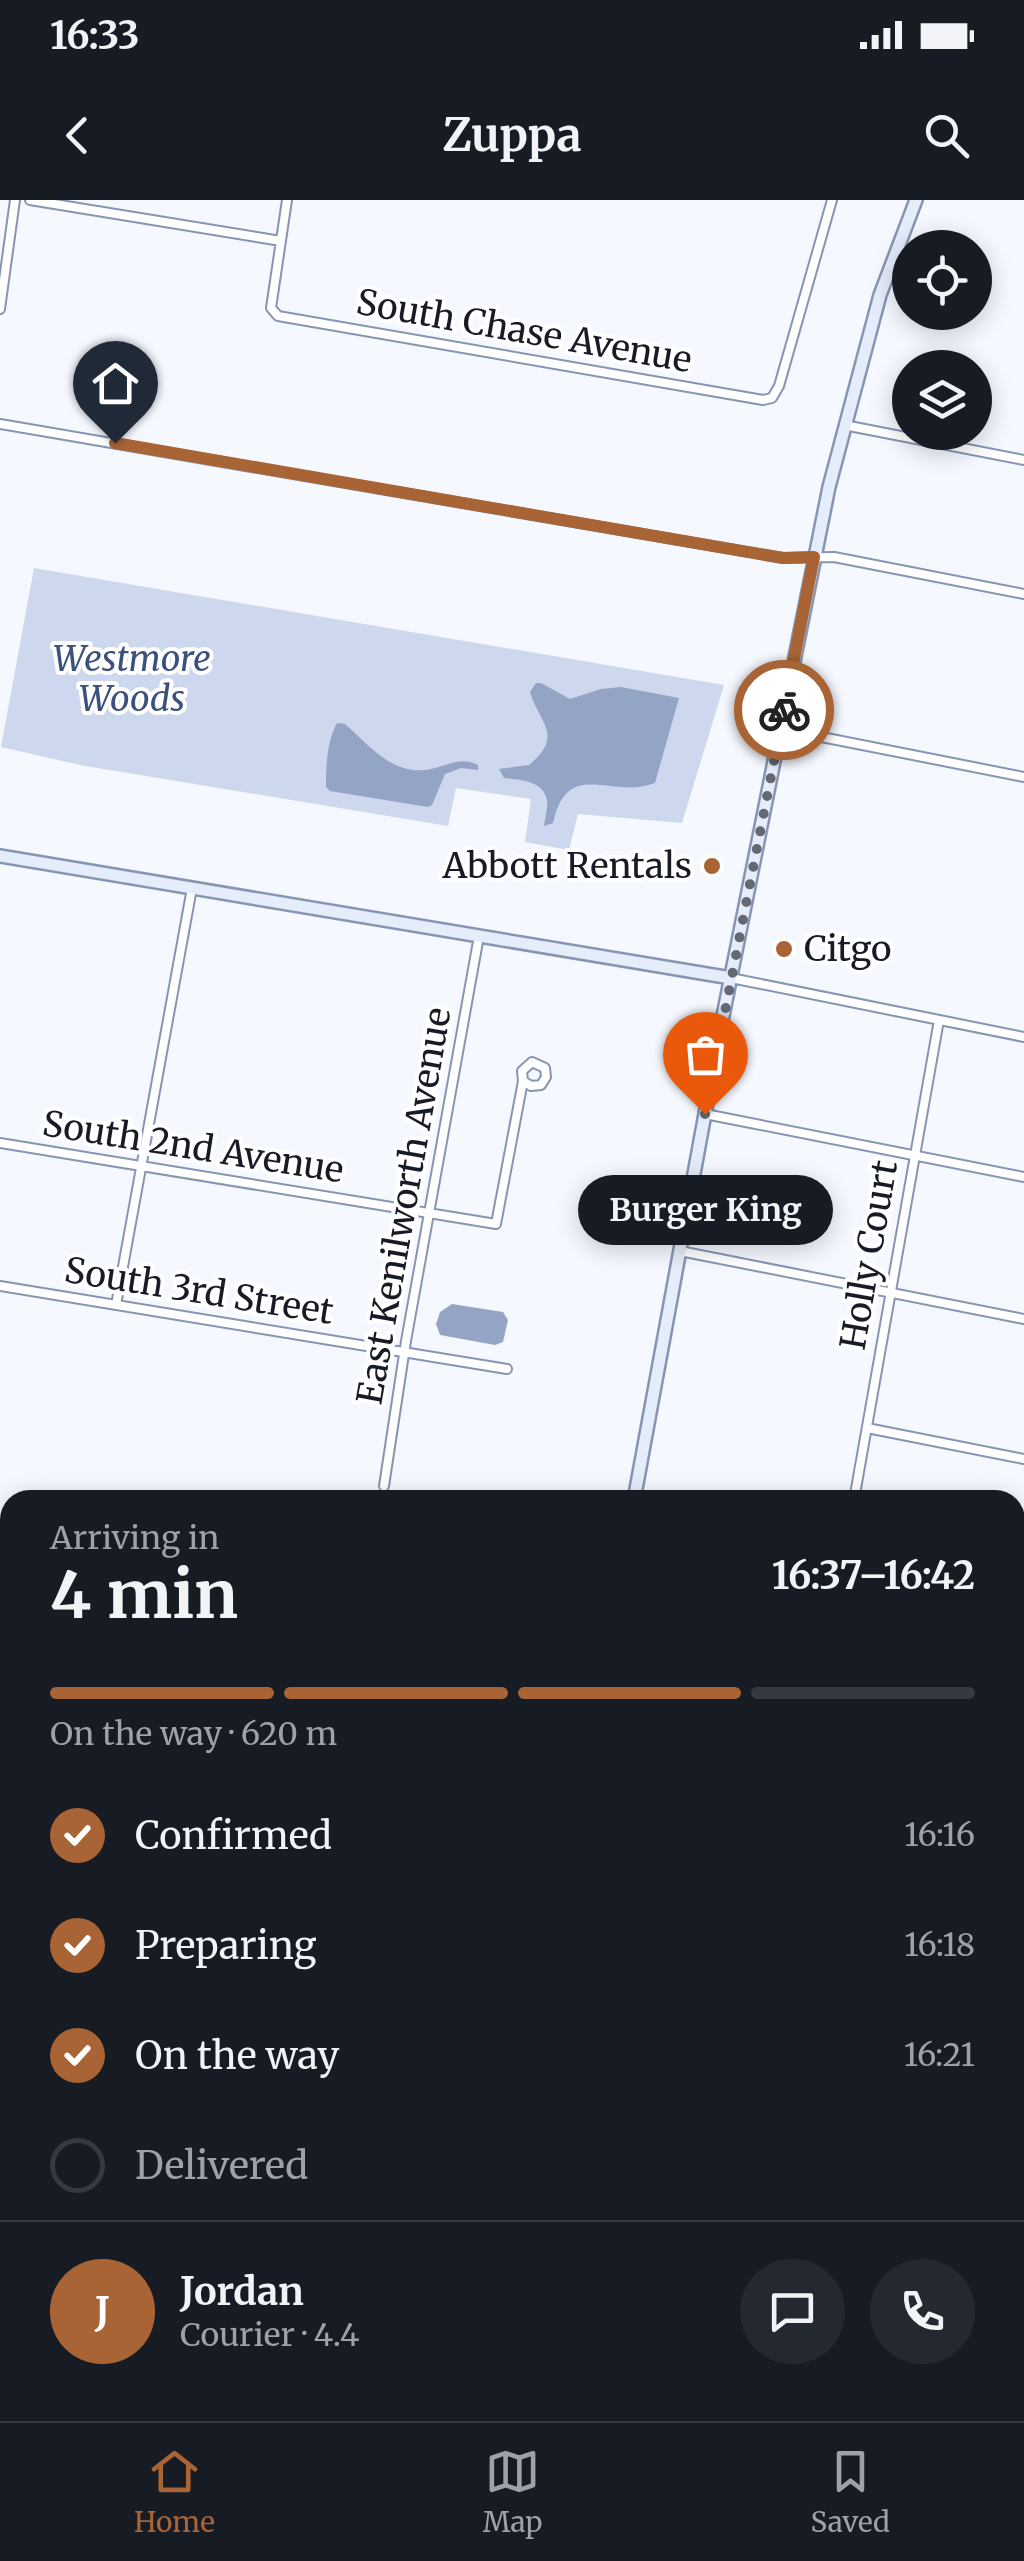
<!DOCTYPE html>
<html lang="en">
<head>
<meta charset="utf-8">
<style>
	:root { --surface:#171b24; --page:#242831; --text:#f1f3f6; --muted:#9ea1a6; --line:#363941; --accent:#a86434 }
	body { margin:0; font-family:Merriweather,serif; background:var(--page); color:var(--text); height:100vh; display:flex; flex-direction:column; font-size:38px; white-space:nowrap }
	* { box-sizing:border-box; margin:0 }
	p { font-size:32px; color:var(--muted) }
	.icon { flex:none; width:55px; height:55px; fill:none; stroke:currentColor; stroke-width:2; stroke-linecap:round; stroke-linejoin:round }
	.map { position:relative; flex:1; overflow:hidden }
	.panel { position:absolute; left:0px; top:1290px; width:1025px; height:932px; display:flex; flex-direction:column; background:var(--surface); border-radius:30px 30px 0 0; box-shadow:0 5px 25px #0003 }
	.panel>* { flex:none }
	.tools { position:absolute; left:892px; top:30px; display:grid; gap:20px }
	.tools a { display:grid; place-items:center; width:100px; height:100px; border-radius:50%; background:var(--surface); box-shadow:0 5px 25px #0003; font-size:50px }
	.pin { position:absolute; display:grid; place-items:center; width:85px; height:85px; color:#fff; margin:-102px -42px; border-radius:50% 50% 50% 0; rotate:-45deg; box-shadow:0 0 10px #0007 }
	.pin .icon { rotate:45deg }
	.courier { position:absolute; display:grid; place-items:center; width:100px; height:100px; margin:-50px; border:8px solid #a86434; border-radius:50%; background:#fff; color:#222; box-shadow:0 2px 12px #0007 }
	.bubble { position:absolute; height:70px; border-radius:35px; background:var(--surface); box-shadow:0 5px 25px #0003; font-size:32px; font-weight:700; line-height:70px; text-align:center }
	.overview em { font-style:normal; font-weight:700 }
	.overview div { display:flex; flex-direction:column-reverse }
	.overview { display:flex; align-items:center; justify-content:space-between; height:170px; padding:0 50px }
	h1 { font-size:65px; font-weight:700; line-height:75px }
	.bar { display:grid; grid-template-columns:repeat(4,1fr); gap:15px 10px; align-content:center; height:120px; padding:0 50px }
	.bar i { height:12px; border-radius:8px; background:var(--line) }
	.bar .selected { background:var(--accent) }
	.bar p { grid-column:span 4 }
	.line { display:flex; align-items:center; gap:25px; padding:0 50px; border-top:2px solid var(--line) }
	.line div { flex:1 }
	.round { display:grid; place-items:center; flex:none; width:105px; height:105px; border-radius:52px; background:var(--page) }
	ol { padding:0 50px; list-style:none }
	li { display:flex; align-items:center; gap:30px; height:110px }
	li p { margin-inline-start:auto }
	li .icon { padding:10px; border-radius:50%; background:var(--accent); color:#fff; stroke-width:4 }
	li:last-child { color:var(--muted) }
	li i { width:55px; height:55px; border:5px solid var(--line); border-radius:50% }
	.status { display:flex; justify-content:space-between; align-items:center; height:70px; padding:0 50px; background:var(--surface); direction:ltr }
	.status svg { height:28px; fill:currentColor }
	header { display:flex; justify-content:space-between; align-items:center; height:130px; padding:0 50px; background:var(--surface); font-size:45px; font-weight:700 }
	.menu { display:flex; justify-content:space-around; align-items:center; height:140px; border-top:2px solid var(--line); background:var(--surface); font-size:28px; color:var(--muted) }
	.menu a { display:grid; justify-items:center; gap:5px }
	.menu .selected { color:var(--accent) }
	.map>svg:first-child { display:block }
	.green { fill:#cdd7ed }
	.water { fill:#94a4c4 }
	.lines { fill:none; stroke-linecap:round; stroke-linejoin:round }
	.street-casing { stroke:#8695b2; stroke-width:12 }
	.secondary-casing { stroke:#8695b2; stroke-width:16 }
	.street { stroke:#fff; stroke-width:8 }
	.secondary { stroke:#e6edfa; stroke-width:11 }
	.done { stroke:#646872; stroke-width:10; stroke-dasharray:0 18 }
	.route { stroke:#a86434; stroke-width:12 }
	.poi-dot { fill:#a86434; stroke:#fff; stroke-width:4 }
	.labels { text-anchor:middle; stroke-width:8; stroke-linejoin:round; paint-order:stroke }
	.street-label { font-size:35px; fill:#161b26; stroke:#fff }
	.park-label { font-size:35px; font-style:italic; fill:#3a507d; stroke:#fff }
	.poi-label { font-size:35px; fill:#161b26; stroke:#fff; text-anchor:end }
</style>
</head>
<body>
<div class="status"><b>16:33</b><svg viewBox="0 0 49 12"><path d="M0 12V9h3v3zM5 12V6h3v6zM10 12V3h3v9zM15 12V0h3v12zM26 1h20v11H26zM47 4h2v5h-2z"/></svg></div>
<header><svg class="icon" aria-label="back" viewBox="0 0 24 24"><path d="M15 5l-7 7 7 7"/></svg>Zuppa<svg class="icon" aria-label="search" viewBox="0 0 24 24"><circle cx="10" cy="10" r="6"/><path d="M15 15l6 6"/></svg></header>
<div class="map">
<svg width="1024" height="2221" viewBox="0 0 1024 2221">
	<rect width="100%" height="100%" fill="#f5f8ff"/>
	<path class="green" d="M34,368L724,485L682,623L578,614L569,650L525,642L531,599L456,588L448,626L80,565L1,547Z"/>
	<path class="water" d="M536,483H541L570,499L601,489L621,487L679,498L655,583C609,600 568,557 553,623L544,626C545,619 548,607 547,600C543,580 520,580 504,578L499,569L529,565C565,535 539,523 530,492Z
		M337,523L345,524C368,544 391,574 425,570C444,568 459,555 478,565V570L461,568L445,574L432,605L428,607L330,591L326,587C326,566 327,541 337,523Z
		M452,1104L503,1112L508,1120L503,1142L495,1145L440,1135L436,1124L440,1112Z"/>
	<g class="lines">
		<defs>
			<path id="street" d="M30,0L281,41
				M287,0L271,108L278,116L763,200L772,198L779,186L832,0
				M0,109L15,0
				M0,224L783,358L834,357L1024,394
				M844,225L1024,260
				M781,529L1024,577
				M731,778L1024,837
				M705,914L1024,977
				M0,943L496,1024L523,881L522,871L532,862L545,868L546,877L541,885L531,886L523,881
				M680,1051L1024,1119
				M0,1086L507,1169
				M116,1105L192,688
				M867,1228L1024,1259
				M384,1286L406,1141L479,736
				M854,1300L939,820
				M0,1421L10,1422
				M1015,1610L1024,1559
				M0,1611L10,1612
				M1015,1785L1024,1787
				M0,1800L10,1801
				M1015,1976L1024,1978
				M0,1995L10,1997
				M1015,2173L1024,2175
				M0,2184L10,2186
				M96,2221L99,2212
				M323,2221L324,2212
				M902,2221L904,2212"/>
			<path id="secondary" d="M0,656L731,778
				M634,1300L723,816L829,287L880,95L916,0
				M1015,1412L1024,1413
				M466,2221L467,2212"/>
		</defs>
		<use href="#street" class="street-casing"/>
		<use href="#secondary" class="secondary-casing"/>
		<use href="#street" class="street"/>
		<use href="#secondary" class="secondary"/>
	</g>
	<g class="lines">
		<path class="done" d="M705,914L784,510"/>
		<path class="route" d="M115,243L783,358L814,357L784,510"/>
	</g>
	<g class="poi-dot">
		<circle cx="712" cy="666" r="10"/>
		<circle cx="784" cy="749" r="10"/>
	</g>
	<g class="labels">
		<g class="street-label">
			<text transform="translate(524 131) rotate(10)" y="12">South Chase Avenue</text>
			<text transform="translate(193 947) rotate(9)" y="12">South 2nd Avenue</text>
			<text transform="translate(404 1006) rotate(-80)" y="12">East Kenilworth Avenue</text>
			<text transform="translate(869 1055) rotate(-80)" y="12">Holly Court</text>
			<text transform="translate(199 1091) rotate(9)" y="12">South 3rd Street</text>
		</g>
		<g class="park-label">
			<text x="132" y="471">Westmore<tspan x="132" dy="40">Woods</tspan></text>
		</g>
		<g class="poi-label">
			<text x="692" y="678">Abbott Rentals</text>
			<text x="804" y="761" text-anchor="start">Citgo</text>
		</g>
	</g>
</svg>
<div class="tools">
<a><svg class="icon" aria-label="locate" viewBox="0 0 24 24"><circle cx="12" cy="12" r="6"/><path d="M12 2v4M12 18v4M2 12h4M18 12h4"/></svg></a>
<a><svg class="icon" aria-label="layers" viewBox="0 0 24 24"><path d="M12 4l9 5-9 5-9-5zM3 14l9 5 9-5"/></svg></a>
</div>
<div class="pin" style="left:705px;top:914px;background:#ea580c"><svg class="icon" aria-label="bag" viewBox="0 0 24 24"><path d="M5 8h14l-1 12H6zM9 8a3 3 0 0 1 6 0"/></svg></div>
<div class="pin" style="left:115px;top:243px;background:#1f2937"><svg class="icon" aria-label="home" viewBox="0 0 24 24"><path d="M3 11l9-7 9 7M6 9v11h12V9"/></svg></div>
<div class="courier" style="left:784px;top:510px"><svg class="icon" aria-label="bike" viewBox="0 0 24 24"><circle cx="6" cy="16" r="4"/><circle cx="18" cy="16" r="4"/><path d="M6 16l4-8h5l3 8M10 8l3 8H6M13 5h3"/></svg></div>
<div class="bubble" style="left:578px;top:975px;width:255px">Burger King</div>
<section class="panel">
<div class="overview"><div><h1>4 min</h1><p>Arriving in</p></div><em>16:37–16:42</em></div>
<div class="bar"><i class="selected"></i><i class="selected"></i><i class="selected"></i><i></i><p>On the way · 620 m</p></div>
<ol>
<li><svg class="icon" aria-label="check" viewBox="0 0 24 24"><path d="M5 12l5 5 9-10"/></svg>Confirmed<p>16:16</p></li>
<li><svg class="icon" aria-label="check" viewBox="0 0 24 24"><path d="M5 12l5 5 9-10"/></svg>Preparing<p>16:18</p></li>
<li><svg class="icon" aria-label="check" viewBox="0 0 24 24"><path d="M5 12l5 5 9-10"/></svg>On the way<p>16:21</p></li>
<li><i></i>Delivered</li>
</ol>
<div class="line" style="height:180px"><b class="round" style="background:var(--accent);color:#fff">J</b><div><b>Jordan</b><p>Courier · 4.4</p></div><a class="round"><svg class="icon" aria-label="chat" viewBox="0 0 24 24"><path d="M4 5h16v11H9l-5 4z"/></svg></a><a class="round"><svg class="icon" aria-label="phone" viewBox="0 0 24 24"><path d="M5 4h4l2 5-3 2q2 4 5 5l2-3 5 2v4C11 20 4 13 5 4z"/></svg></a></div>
</section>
</div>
<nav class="menu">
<a class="selected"><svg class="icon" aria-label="home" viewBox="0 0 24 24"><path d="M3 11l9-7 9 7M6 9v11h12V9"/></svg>Home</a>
<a><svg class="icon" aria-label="map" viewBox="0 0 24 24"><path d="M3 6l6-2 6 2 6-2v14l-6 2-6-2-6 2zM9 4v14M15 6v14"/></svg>Map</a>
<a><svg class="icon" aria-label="saved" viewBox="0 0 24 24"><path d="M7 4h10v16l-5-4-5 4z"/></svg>Saved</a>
</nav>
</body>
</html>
